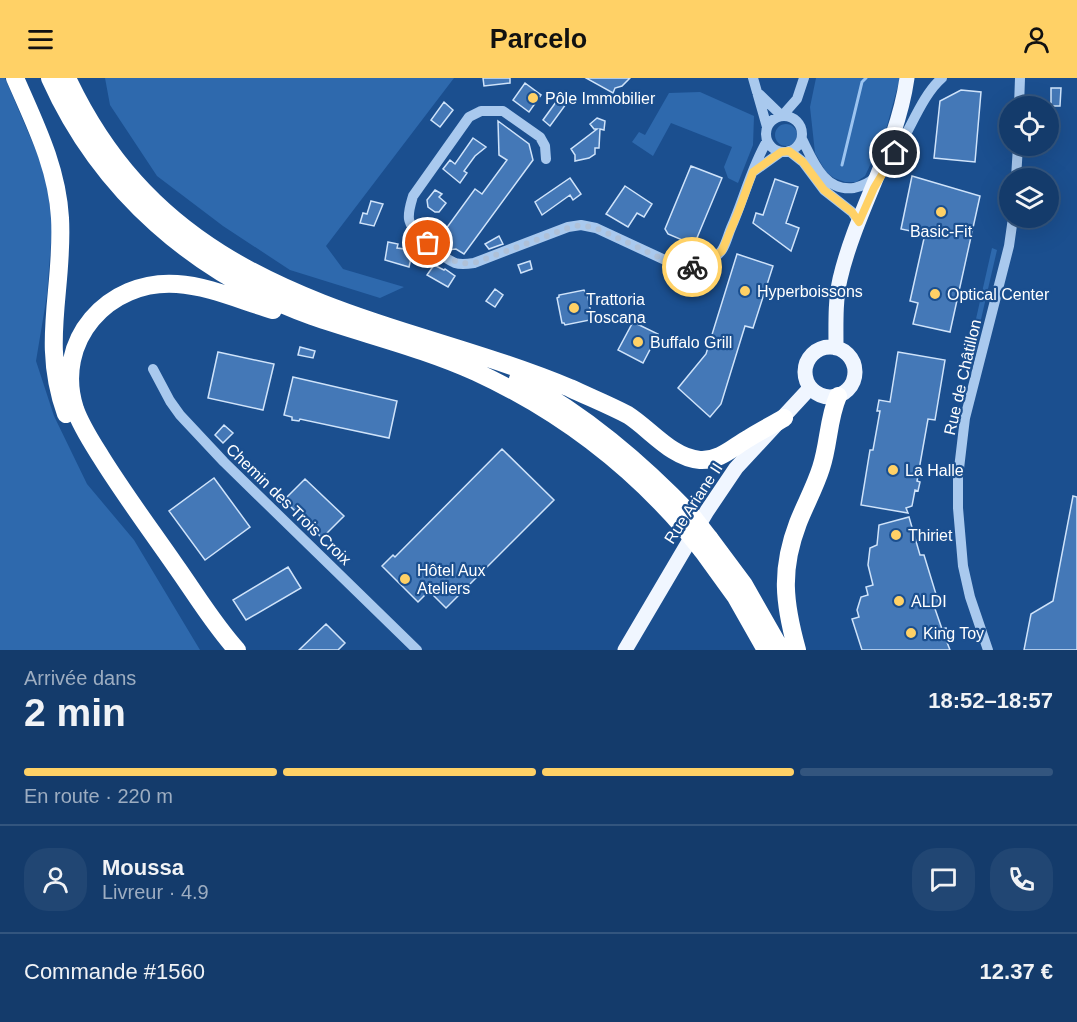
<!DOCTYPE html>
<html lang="fr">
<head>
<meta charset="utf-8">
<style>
	:root { --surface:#143b6b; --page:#214673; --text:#f1f3f6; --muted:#9dadc1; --line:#33557e; --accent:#ffd166 }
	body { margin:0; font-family:Helvetica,sans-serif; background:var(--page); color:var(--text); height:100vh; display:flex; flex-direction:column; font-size:22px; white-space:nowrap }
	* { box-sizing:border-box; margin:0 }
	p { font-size:20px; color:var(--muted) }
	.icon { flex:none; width:33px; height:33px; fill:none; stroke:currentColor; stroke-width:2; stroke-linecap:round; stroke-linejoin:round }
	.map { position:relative; height:572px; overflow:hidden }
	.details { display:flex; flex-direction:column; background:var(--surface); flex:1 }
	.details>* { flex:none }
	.buttons { position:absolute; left:999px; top:18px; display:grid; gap:12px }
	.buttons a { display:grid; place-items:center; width:60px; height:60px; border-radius:50%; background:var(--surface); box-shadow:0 6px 24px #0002,0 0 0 2px var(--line); font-size:30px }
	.pin { position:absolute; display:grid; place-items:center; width:51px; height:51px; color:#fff; margin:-26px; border:3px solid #fff; border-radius:50%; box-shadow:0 2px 6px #0007 }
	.courier { position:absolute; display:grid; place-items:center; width:60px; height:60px; margin:-30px; border:4px solid #ffd166; border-radius:50%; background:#fff; color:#222; box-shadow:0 2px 8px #0007 }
	.head em { font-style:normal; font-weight:800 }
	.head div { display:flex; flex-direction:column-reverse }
	.head { display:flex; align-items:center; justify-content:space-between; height:102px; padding:0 24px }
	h1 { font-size:39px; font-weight:800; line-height:45px }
	.bar { display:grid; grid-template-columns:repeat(4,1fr); gap:9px 6px; align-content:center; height:72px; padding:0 24px }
	.bar i { height:8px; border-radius:4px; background:var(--line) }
	.bar .on { background:var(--accent) }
	.bar p { grid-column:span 4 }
	.line { display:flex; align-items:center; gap:15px; padding:0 24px; border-top:2px solid var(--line) }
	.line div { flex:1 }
	.round { display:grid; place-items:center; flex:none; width:63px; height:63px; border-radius:24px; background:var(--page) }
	header { display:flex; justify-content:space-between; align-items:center; height:78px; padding:0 24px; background:var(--accent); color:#111; font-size:27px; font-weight:800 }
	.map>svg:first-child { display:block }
	.green { fill:#2e69ad }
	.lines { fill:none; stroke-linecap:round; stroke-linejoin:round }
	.stream { stroke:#9cc4f0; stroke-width:3 }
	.building { fill:#4478b7; stroke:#cfe3fa; stroke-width:1.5 }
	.minor { stroke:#a9c9ee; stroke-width:10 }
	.major { stroke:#f0f6ff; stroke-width:15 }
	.highway { stroke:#fff; stroke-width:18 }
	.highway-bridge { stroke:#fff; stroke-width:18 }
	.done { stroke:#afc1d8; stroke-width:6; stroke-dasharray:0 10.8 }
	.route { stroke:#ffd166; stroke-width:8 }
	.poi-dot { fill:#ffd166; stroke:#1b4f8f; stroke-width:2 }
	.labels { text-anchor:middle; stroke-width:4.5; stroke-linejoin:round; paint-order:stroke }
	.poi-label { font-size:16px; fill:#fff; stroke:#1b4f8f; text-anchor:start }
	.street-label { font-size:16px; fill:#fff; stroke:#1b4f8f }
</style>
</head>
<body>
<header><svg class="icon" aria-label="menu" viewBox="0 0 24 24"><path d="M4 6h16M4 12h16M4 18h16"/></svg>Parcelo<svg class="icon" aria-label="person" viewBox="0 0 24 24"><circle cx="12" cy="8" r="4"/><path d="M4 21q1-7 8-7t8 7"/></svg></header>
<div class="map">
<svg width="1077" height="572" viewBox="0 0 1077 572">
	<rect width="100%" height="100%" fill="#1b4f8f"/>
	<path class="green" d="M0,0H5L43,89L49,120L52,151L47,217L36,283L54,338L87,406L134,462L200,572H0Z
		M105,0H454L326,168L343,191L404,209L380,220L290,192L223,148L157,98L110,27Z
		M816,0H900L885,55L865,98L856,104H845L834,100L826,94L815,75L810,29Z
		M700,14L754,38L753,67L738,105L728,100L724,89L732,69L671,45L653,78L632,64L639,54L645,57L669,15Z
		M775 57a11 11 0 1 1 22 0a11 11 0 1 1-22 0Z
		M992,170L997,172L976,263H971Z"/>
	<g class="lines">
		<path class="stream" d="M842,87L862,4L866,0"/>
	</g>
	<path class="building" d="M483,0H510V5L484,8Z
		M586,0H630L622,8L615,10L613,15Z
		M525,5L541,17L529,34L513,22Z
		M1051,10H1061L1060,28H1051Z
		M961,12L981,14L975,84L934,80L940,23Z
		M561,17L569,22L550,48L543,42Z
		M444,24L453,32L440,49L431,42Z
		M597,40L605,43L604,52L600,51L599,70H595V76L589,80L575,83V77L571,71L597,51H594L590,46Z
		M498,43L529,66L533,82L464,176L456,171L448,172V164L440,159L475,111L482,116L507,82L499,77Z
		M473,60L486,69L475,78L464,93L467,95L460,105L443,91L450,82L455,86Z
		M691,88L722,100L694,167L668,156L665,151Z
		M912,98L980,118L950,254L913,246L918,225L910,223L925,156L901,151Z
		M570,100L581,116L573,122L570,117L542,137L535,124Z
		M775,101L798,109L786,145L799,150L791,173L753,145L756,135L763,137Z
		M625,108L652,126L644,139L637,135L628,149L606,136Z
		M435,112L442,116L439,119L446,125L439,134H435L428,129L427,122Z
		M371,123L383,126L374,148L360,145L363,135L367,136Z
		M499,158L503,166L489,171L485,166Z
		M388,164L398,166L397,170L413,172L409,189L385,182Z
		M737,176L773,188L753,250L745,248L721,326L710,339L678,310L706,276Z
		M530,183L532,191L521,195L518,187Z
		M434,187L444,192L445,191L455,198L448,209L427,197Z
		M495,211L503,217L495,229L486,223Z
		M584,212L585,214H587L592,240H590V242L565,247L564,245H562L557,220L559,219V217Z
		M633,244L658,256L643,285L618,272Z
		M300,269L315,273L313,280L298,277Z
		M218,274L274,286L263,332L208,320Z
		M898,274L945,282L935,342L928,341L917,403L920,404L918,413L915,412L912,428L906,430L908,435L861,427L870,372H873L880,333H877L879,322L890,324Z
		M293,299L397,323L389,360L300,341L299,343L292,342V339L284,337Z
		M224,347L233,355L223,365L215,357Z
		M502,371L554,422L446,530L429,513L418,524L382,488L393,477L395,479Z
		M214,400L250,449L205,482L169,433Z
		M305,401L344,438L322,460L284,422Z
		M1073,418L1077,419V572H1024L1031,536L1053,523Z
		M909,439L920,477H924L939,526L934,528L942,551L946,550L948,558L945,559L950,572H862L852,541L859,539L857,532L861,519L868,517L866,509L873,507L868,487L870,470L877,467L879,447Z
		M288,489L301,510L246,542L233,522Z
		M326,546L345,565L338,572H299Z"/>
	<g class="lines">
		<path class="minor" d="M753,0L767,49
			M757,14L782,38L797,21L804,0
			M1019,28L1020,0
			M766 56a18 18 0 1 1 36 0a18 18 0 1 1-36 0Z
			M802,61C813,83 824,114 854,110C862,108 870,105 875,99
			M789,73L803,84L824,112L852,134L859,144
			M895,75C910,53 922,17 942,0
			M546,81L545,68L540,59L503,33H481L469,39L413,118C411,125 408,133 409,141C411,155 442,179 455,185C461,187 468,186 474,185L568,149L581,147L596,150L680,189C694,189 713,185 722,172C726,166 728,157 731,150C744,121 751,90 767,63
			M753,94L781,74
			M1016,100L1018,68
			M153,291L170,323L180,337L224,384L417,572
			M988,572L970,519L963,488L958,430V399L965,340L1009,168L1013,140"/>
		<path class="major" d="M805 294a25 25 0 1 1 50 0a25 25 0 1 1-50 0Z
			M836,270C836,247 835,223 840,201C856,132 897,71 907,0
			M625,572L707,433L736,390L810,310"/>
		<path class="highway" d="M15,0C35,46 57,89 60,140C64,211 40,264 66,336
			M50,0C101,114 196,196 312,238C367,257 423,270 476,294C556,331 627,384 685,451
			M67,0C144,164 275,215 437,264C482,278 527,292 570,310C589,319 609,327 628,337C650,351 672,380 700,382C720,383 733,369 749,360C760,353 772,347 784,340
			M518,301C585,337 640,384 692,438
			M709,460L744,507L781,572
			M702,472L736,519L766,572
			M237,572C214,547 195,515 175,487C150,451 124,416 101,379C91,363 81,348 75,331C53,263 108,201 177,206C209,208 242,223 273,232
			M797,572C784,525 780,492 798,445C805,427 815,409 821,390C829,366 828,341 838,318"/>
		<path class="highway-bridge" d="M692,438L709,460
			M685,451L702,472"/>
	</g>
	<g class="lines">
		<path class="done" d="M428,165C443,176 454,188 474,185L568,150L581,147L596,150L680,189H692"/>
		<path class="route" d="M692,189L712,180L722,173L739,132L753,94L781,74L789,73L803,84L824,112L852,134L859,144L874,110L895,75"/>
	</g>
	<g class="poi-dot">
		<circle cx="533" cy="20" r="6"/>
		<circle cx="941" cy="134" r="6"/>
		<circle cx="745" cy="213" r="6"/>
		<circle cx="935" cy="216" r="6"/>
		<circle cx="574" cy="230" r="6"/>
		<circle cx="638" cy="264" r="6"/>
		<circle cx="893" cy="392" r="6"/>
		<circle cx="896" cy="457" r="6"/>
		<circle cx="405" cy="501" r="6"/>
		<circle cx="899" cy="523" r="6"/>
		<circle cx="911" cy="555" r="6"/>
	</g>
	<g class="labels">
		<g class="poi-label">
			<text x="545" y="26">Pôle Immobilier</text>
			<text x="941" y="159" text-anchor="middle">Basic-Fit</text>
			<text x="757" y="219">Hyperboissons</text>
			<text x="947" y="222">Optical Center</text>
			<text x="586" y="227">Trattoria<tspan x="586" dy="18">Toscana</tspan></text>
			<text x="650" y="270">Buffalo Grill</text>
			<text x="905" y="398">La Halle</text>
			<text x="908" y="463">Thiriet</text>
			<text x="417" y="498">Hôtel Aux<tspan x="417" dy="18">Ateliers</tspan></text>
			<text x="911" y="529">ALDI</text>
			<text x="923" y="561">King Toy</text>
		</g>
		<g class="street-label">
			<text transform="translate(962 299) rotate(-77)" y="6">Rue de Châtillon</text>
			<text transform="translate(693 425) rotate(-57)" y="6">Rue Ariane II</text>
			<text transform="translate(289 426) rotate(44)" y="6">Chemin des Trois Croix</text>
		</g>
	</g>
</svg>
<div class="buttons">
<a><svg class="icon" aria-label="locate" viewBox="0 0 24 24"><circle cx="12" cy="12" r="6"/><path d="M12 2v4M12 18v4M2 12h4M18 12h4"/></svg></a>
<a><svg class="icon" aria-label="layers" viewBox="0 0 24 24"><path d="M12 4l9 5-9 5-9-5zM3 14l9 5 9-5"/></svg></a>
</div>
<div class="pin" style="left:428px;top:165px;background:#ea580c"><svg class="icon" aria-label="bag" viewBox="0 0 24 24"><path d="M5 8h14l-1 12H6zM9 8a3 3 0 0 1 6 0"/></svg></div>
<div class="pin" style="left:895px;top:75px;background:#1f2937"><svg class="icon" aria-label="home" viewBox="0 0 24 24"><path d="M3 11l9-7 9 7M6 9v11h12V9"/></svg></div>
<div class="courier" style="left:692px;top:189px"><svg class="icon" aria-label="bike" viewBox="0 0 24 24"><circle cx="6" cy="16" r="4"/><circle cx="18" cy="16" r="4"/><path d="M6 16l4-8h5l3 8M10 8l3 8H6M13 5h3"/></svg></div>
</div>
<section class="details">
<div class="head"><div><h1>2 min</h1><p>Arrivée dans</p></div><em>18:52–18:57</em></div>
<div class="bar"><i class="on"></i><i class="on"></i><i class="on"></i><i></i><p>En route · 220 m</p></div>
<div class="line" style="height:108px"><a class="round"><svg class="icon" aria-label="person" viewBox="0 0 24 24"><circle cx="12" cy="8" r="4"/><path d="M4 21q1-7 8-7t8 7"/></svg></a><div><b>Moussa</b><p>Livreur · 4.9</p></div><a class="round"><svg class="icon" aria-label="chat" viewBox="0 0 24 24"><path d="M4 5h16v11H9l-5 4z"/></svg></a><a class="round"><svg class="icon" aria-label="phone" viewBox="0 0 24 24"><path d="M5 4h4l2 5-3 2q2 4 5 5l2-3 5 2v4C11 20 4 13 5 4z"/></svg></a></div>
<div class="line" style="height:78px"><div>Commande #1560</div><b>12.37 €</b></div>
</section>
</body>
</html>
